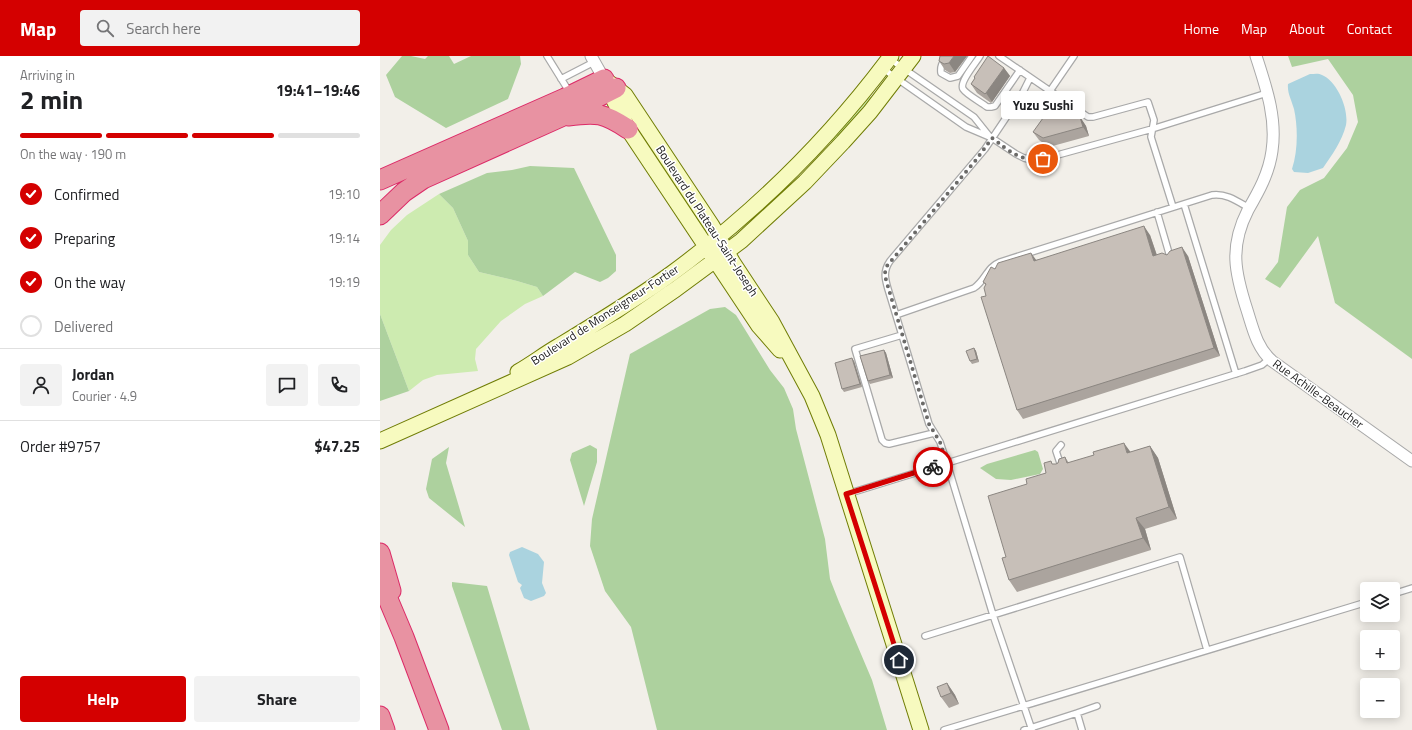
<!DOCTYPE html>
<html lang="en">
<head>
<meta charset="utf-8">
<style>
	:root { --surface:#fff; --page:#f2f2f2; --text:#202124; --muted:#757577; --line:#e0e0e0; --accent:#d40000 }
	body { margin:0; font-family:"Titillium Web",sans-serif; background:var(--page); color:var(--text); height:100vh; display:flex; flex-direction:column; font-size:15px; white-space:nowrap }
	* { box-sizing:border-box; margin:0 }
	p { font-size:13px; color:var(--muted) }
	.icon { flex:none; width:22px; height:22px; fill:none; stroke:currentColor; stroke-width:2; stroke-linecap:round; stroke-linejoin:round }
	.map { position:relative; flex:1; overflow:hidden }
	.panel { display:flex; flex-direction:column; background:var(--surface); width:380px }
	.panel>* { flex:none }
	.controls { position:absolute; left:980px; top:526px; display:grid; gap:8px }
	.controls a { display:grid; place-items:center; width:40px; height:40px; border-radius:4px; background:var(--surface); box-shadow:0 2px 10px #0003; font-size:20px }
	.pin { position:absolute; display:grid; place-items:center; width:34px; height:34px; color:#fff; margin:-17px; border:2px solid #fff; border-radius:50%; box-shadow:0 1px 4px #0007 }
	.courier { position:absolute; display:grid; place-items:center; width:40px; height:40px; margin:-20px; border:3px solid #d40000; border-radius:50%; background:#fff; color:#222; box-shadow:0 1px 5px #0007 }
	.bubble { position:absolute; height:28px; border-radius:4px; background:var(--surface); box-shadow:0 2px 10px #0003; font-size:13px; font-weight:700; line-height:28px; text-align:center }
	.head em { font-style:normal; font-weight:700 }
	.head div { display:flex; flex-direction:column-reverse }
	.head { display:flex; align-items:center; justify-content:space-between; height:68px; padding:0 20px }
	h1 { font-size:26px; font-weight:700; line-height:30px }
	.bar { display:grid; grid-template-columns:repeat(4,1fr); gap:6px 4px; align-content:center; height:48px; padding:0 20px }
	.bar i { height:5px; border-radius:3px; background:var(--line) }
	.bar .on { background:var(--accent) }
	.bar p { grid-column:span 4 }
	.line { display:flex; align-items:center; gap:10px; padding:0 20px; border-top:1px solid var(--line) }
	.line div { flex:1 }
	.round { display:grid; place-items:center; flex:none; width:42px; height:42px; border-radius:4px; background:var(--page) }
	ol { padding:0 20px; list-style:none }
	li { display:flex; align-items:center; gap:12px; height:44px }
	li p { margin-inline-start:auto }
	li .icon { padding:4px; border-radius:50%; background:var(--accent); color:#fff; stroke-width:4 }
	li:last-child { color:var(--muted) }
	li i { width:22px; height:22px; border:2px solid var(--line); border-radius:50% }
	.button { display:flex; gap:8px; margin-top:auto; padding:8px 20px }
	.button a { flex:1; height:46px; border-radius:4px; background:var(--accent); color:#fff; font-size:16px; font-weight:700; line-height:46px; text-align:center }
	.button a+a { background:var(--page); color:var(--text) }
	header { display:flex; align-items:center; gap:24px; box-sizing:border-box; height:56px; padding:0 20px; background:var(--accent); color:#fff }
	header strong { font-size:19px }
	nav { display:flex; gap:22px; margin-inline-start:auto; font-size:14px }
	.search { width:280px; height:36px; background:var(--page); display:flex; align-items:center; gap:10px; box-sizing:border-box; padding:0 14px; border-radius:4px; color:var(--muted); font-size:15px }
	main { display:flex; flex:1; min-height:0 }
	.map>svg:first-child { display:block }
	.grass { fill:#cdebb0 }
	.forest { fill:#add19e }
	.water { fill:#aad3df }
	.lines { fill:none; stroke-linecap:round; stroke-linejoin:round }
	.lane-casing { stroke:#a9a9a9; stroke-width:8 }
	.street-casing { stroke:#a9a9a9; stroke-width:13 }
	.secondary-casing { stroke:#707d05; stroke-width:17 }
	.highway-casing { stroke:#dc2a67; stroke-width:21 }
	.lane { stroke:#fff; stroke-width:5.5 }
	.street { stroke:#fff; stroke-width:11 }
	.secondary { stroke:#f7fabf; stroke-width:15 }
	.highway { stroke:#e892a2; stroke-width:19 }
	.wall { fill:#aba49e }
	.shaded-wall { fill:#8b8681 }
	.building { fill:#c7bfb8; stroke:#8b8681 }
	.done { stroke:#6b6a68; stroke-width:4; stroke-dasharray:0 7.2 }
	.route { stroke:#d40000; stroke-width:5 }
	.labels { text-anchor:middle; stroke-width:3; stroke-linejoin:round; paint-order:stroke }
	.street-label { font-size:12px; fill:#222; stroke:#fff }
</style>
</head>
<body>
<header>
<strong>Map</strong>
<div class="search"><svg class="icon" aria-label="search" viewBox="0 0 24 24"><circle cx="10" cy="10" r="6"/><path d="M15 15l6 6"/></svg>Search here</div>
<nav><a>Home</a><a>Map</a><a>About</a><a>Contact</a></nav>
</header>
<main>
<section class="panel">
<div class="head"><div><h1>2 min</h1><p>Arriving in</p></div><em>19:41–19:46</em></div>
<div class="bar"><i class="on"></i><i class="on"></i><i class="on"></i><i></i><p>On the way · 190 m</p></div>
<ol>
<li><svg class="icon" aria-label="check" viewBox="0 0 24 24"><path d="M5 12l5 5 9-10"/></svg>Confirmed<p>19:10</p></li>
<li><svg class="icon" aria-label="check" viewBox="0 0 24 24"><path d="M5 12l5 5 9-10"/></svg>Preparing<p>19:14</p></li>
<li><svg class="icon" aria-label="check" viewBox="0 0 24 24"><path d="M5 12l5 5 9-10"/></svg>On the way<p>19:19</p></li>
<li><i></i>Delivered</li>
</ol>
<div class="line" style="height:72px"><a class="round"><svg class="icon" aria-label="person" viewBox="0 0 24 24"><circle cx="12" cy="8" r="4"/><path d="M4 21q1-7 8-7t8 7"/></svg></a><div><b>Jordan</b><p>Courier · 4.9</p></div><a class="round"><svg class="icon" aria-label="chat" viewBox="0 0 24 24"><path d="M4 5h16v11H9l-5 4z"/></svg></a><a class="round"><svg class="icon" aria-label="phone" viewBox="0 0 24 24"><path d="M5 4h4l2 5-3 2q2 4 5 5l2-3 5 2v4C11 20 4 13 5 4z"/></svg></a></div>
<div class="line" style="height:52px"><div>Order #9757</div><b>$47.25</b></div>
<div class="button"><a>Help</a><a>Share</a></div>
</section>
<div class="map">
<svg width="1032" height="674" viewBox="0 0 1032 674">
	<rect width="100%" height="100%" fill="#f2efe9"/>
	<path class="grass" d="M488,39L493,43L454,87L451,84Z
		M59,138L73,152L88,185V199L99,216L137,225L157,231L163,240L145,248L121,265L96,293L95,303L98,315L57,319L43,324L29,335L0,258V189L11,174L27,159Z"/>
	<path class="forest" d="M22,0H31L45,3L48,0H69L74,8L91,0H140L141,8L128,43L66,72L15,41L6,19Z
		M908,0H1032V303L955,247L938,180L900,232L885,223L898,206L907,151L920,134L944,122L967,92L978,66L973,39L948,3L912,11Z
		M150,110L194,112L236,199V215L228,222L220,226L195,216L163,240L157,231L137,225L99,216L88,199V185L73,152L59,138L107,117L132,114Z
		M345,251L356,259L390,314L404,332L413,353L416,373L445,483L450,523L459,546L492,624L507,674H277L251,571L225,535L210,490L212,463L250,298L330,253Z
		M0,258L29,335L0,345Z
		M210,389L217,393V406L204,450L190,404L192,397Z
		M69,391L66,407L85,471L49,442L46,433L52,403Z
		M655,394L658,396L663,413L660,418L631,424L616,423L600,412L607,408Z
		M72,526L107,530L150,674H122L72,530Z"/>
	<path class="water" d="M930,18C934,18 939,17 942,19C957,25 969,53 966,69C962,85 952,99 943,112L928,117L914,116L912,113C918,95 918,71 914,53C912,45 907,37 908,28Z
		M142,491L158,498L164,506L162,527L166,537L164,540L151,545L144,542L140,532L142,529L138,526L129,499L130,496Z"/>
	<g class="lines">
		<defs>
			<path id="lane" d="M167,0L190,37
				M567,0C563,6 560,9 561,17L570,22L578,20L592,0
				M600,0C596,7 579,26 583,33C587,39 601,46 607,51H611L615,50L640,14
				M619,0L708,61H713L768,46L774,64L771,81L793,151
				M510,3L594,61L610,81
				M502,12L586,71L612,82L636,98L644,102L652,104L663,103L772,73L887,37
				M650,22L642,38L605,93L510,205C503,215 505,223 508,233L549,368L560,386L567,407L613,559L652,674
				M181,23L214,6
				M670,35L694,0
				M804,148L856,318
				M777,156L791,204
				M516,259L594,232C605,225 607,211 620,206L832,139C846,137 857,145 869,152
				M522,279L475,293L502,384L505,387L509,388L554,377
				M681,410L676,395L681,389
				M467,438L865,315L882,309L889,303
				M1013,538L1032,532
				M545,580L800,501L827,594
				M697,657L717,650
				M564,674L987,546
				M644,674L697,657L702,674"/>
			<path id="street" d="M211,0L224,23
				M876,0C886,31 897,62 892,95C889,117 879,135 868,154C849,191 855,217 867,254C873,273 877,292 892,305L1032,405"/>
			<path id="secondary" d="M226,26C232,42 241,57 248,73L379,270L400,294
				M228,26L245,39L332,170L353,207L392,266L432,340L448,379L541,674
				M138,316C152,308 165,298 179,290C217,267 255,244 291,218C374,157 450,82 511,0
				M0,385L188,301L245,268L296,233L361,185L425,126L463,86L490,56L533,0"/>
			<path id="highway" d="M188,60C217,56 224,57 248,73
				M0,124L185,42L224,23
				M0,159L24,136L43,123L181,61L202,49L236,32
				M0,497L11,535
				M0,524L24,581L59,674
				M0,660L5,674"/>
		</defs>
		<use href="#lane" class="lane-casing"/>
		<use href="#street" class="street-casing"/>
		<use href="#secondary" class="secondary-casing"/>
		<use href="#highway" class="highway-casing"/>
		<use href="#lane" class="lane"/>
		<use href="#street" class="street"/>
		<use href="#secondary" class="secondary"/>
		<use href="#highway" class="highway"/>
	</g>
	<path class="wall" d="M587,0L575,16L570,17L565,14L559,5Z
		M624,12L630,20L612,46L611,47L597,37L591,28L595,22L594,21Z
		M700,61L706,70L709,80L669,91L659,84L653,76Z
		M770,179L777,199L808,200L840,300L643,363L637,354L606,240V229L603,226L615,213L656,204Z
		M594,292L596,295L599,306L592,308L590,305Z
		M504,294L506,297L513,322L490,328L488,325Z
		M474,305L482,331L464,336L462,333Z
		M770,390L778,402L797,463L765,473L771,494L637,536L629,524L626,501L647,428L666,417L672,408H676L685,401L689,407L751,396Z
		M567,627L575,639L579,648L569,652L561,641Z"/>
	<path class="shaded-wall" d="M574,0H587L575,16L569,7Z
		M624,12L630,20L612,46L606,37Z
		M700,61L706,70L709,80L703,71Z
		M764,170L770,179L780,209L773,200Z
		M802,191L808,200L840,300L834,292Z
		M651,197L657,205H654Z
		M594,292L596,295L599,306L597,303Z
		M504,294L506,297L513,322L510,319Z
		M472,302L474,305L482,331L480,328Z
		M744,387L752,398L747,397Z
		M770,390L778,402L797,463L789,451Z
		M756,462L765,473L771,494L763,482Z
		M567,627L575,639L579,648L571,637Z"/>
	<path class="building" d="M560,0H574L569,7L564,8L559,5Z
		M608,0L624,12L606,37L605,38L591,28L595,22L594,21Z
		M676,44L700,61L703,71L663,82L653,76Z
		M764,170L773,200L782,197L787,199L790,195L802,191L834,292L637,354L601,241L606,240L604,232L606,228L603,226L611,211L615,213L618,207L651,197L654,205Z
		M594,292L597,303L590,305L586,295Z
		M504,294L510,319L488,325L480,300Z
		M472,302L480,328L462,333L455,307Z
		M744,387L747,397L770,390L789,451L756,462L763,482L629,524L622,502L626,501L608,440L647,428L646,423L666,417L664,407L671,405L672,408H676L678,407L679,403L685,401L687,407L714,399L713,396Z
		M567,627L571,637L561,641L557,631Z"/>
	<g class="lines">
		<path class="done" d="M553,411L567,407L560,386L549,368L506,224L505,217L506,211L596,104L612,82C629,95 641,106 663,103"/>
		<path class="route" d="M519,604L466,438L553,411"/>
	</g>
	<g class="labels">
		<g class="street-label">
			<text transform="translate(327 165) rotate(57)" y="4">Boulevard du Plateau-Saint-Joseph</text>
			<text transform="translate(225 259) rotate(-33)" y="4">Boulevard de Monseigneur-Fortier</text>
			<text transform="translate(938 338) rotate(36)" y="4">Rue Achille-Beaucher</text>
		</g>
	</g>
</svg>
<div class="controls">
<a><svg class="icon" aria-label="layers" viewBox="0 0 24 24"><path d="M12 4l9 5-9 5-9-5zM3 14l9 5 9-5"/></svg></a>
<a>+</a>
<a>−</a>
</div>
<div class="pin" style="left:663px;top:103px;background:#ea580c"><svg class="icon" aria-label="bag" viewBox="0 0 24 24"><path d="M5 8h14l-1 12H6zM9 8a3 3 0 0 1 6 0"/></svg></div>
<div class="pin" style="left:519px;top:604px;background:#1f2937"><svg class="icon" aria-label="home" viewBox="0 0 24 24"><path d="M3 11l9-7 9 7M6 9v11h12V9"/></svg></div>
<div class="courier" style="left:553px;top:411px"><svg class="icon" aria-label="bike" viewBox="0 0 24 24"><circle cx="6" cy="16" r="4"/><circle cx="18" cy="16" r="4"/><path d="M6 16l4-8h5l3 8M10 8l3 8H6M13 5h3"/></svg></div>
<div class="bubble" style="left:621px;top:35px;width:84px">Yuzu Sushi</div>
</div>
</main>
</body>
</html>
